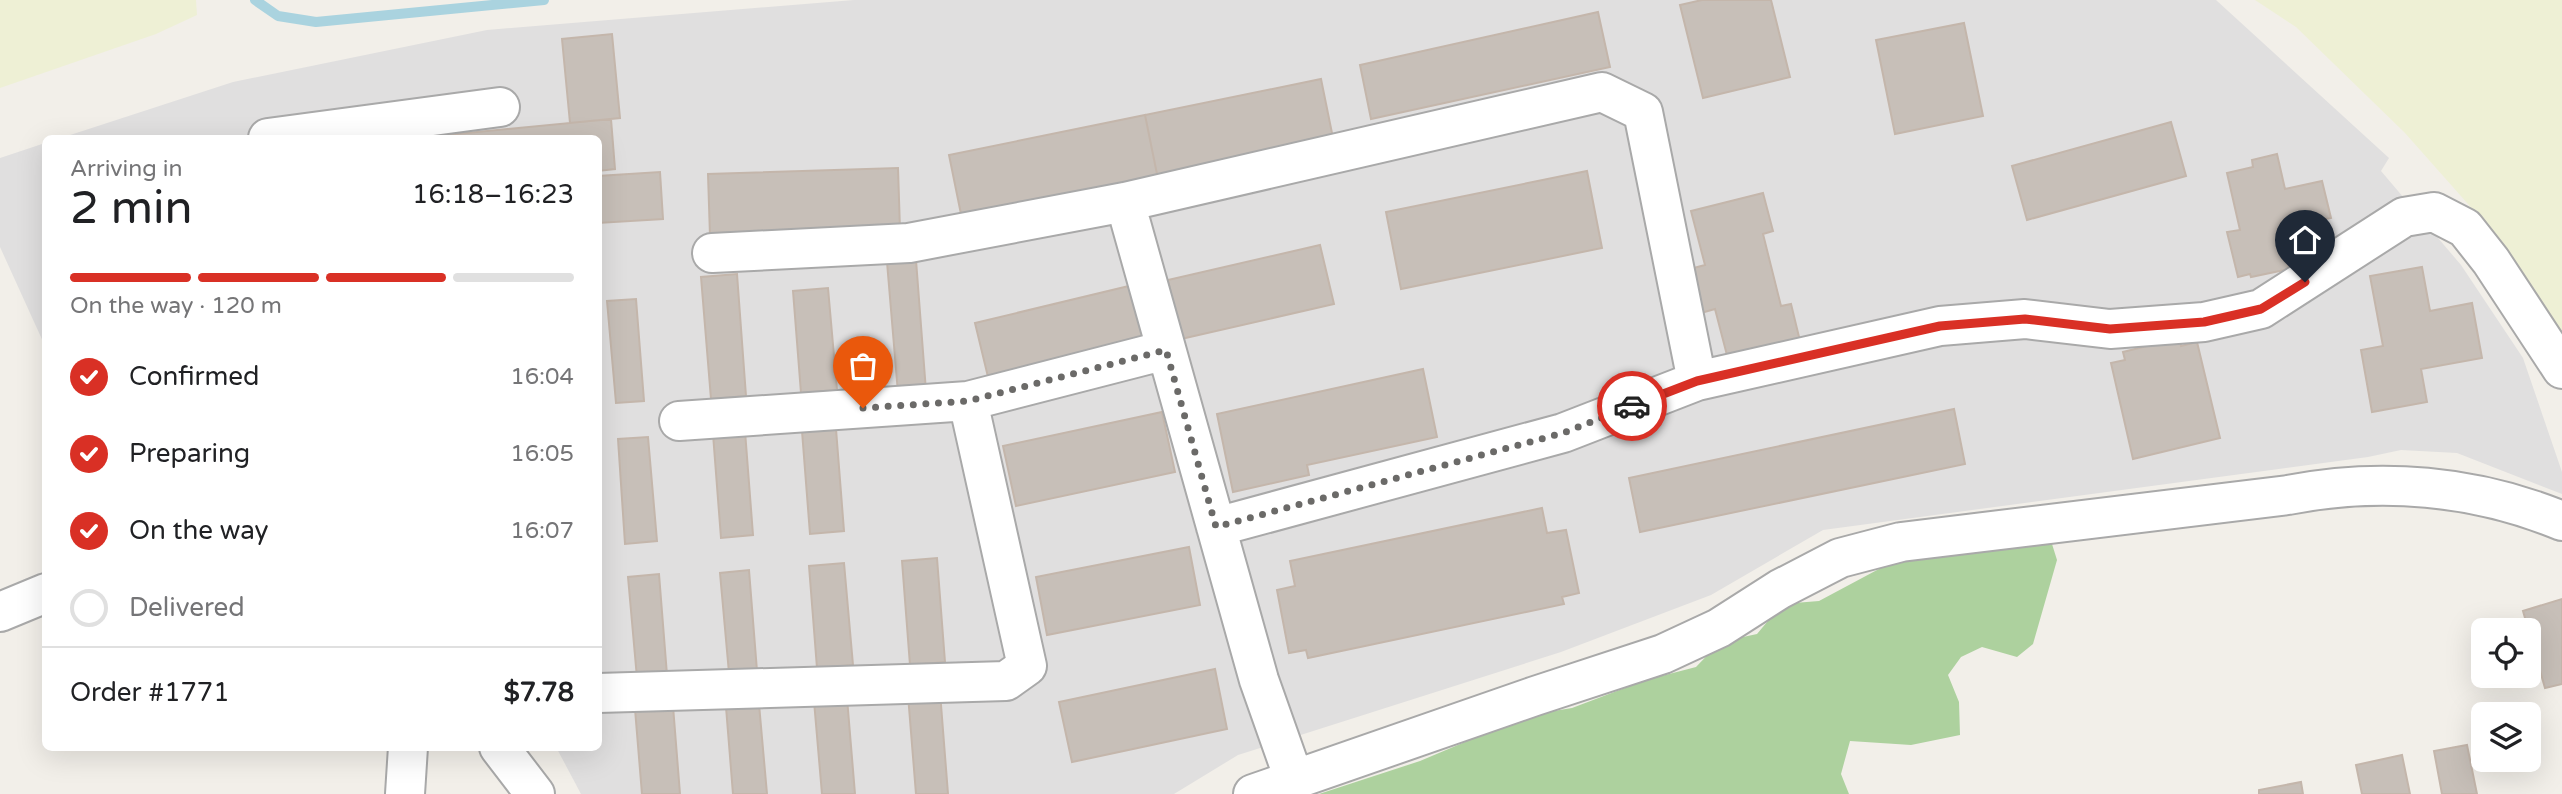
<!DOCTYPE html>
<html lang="en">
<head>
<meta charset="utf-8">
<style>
	:root { --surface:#fff; --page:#f2f2f2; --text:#202124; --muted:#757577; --line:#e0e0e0; --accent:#d93025 }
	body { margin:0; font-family:"Varela Round",sans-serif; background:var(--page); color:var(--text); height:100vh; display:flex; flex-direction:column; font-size:26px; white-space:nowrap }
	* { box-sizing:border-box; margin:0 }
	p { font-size:23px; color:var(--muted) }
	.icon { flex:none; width:38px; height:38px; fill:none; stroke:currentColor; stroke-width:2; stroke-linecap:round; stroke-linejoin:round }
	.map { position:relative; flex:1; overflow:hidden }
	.drawer { position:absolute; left:42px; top:135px; width:560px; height:616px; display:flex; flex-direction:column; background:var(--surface); border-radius:10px; box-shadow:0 7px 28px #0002 }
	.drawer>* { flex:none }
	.tools { position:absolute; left:2471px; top:618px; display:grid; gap:14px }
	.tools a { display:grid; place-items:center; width:70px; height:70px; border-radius:10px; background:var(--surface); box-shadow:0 7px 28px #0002; font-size:35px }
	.pin { position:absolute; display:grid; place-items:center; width:60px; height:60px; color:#fff; margin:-72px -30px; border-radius:50% 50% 50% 0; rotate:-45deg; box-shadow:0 0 7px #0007 }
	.pin .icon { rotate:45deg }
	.courier { position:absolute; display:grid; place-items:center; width:70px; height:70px; margin:-35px; border:5px solid #d93025; border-radius:50%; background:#fff; color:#222; box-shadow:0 2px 9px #0007 }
	.headline em { font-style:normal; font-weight:600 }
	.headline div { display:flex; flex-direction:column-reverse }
	.headline { display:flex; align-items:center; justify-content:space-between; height:119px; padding:0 28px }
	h1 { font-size:46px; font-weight:600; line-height:52px }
	.bar { display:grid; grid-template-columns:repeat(4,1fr); gap:10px 7px; align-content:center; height:84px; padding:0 28px }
	.bar i { height:9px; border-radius:5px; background:var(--line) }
	.bar .active { background:var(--accent) }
	.bar p { grid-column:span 4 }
	.line { display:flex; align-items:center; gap:18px; padding:0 28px; border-top:2px solid var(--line) }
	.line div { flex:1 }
	ol { padding:0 28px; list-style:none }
	li { display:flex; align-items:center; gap:21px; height:77px }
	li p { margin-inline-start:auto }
	li .icon { padding:7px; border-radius:50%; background:var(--accent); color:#fff; stroke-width:4 }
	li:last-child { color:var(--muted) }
	li i { width:38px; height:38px; border:4px solid var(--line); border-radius:50% }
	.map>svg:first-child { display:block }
	.residential { fill:#e0dfdf }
	.farmland { fill:#eef0d5 }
	.forest { fill:#add19e }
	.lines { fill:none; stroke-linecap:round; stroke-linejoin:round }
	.stream { stroke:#aad3df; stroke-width:10 }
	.building { fill:#c7bfb8; stroke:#c4b6ab; stroke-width:2 }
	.street-casing { stroke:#a9a9a9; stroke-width:42 }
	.street { stroke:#fff; stroke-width:38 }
	.done { stroke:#6b6a68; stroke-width:7; stroke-dasharray:0 12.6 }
	.route { stroke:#d93025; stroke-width:9 }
</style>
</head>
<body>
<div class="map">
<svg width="2562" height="794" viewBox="0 0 2562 794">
	<rect width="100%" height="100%" fill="#f2efe9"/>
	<path class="residential" d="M854,0H2216L2389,158L2381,171L2461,265L2523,358L2562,472V494L2457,453L2401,450L2368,457L1823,530L1711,595L1561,652L1238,755L1174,794H581L556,747H598V138H61L233,82L487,30Z
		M45,143H46L45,346L0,247V158Z"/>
	<path class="farmland" d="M0,0H196L197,15L156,34L0,88Z
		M2255,0H2562V343L2507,248L2405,133L2296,27Z"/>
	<path class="forest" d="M2052,544L2057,560L2033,644L2017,657L1982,647L1961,657L1948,675L1959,702L1960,735L1911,745L1850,741L1841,774L1849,794H1319L1420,761L1529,715L1572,708L1646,680L1696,667L1720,642L1757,634L1782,604L1819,601L1892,562Z"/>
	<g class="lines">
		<path class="stream" d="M255,0L278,16L316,22L544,0"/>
	</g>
	<path class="building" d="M1702,0H1771L1790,77L1703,98L1680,5Z
		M1598,12L1610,67L1371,119L1360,65Z
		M1964,23L1983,116L1895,134L1876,40Z
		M612,34L620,118L570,123L562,39Z
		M1321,79L1334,143L1158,179L1145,115Z
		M1145,115L1158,179L962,219L949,155Z
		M611,119L615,169L598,171V138H416Z
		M2171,122L2186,176L2027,220L2012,166Z
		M2277,154L2285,189L2322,181L2331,218L2325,219L2329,238L2306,244L2307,248L2286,253L2289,269L2251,277L2250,274L2238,277L2227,232L2240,230L2227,173L2253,167L2252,160Z
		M898,168L900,230L710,236L708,174Z
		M1587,171L1602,248L1401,289L1386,212Z
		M660,172L663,219L598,223V176Z
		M1763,193L1773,231L1763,234L1781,306L1791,304L1800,341L1728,359L1715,309L1701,313L1690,269L1705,265L1691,211Z
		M1320,245L1334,304L1181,339L1168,280Z
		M916,260L926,391L898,393L887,262Z
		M2422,267L2430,311L2472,303L2482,358L2421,369L2427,402L2372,412L2361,350L2383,346L2370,276Z
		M737,274L746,396L711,399L701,277Z
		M1133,285L1147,343L989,381L975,323Z
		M828,288L837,390L801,393L793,291Z
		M636,299L644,401L616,403L607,301Z
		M2179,338L2181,346L2197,342L2220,438L2133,459L2111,363L2125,360L2123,352Z
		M1423,369L1437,437L1307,465L1309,475L1233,492L1217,414Z
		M1954,409L1965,464L1640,532L1629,478Z
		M1162,412L1175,472L1016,506L1003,446Z
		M836,429L844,531L810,534L802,431Z
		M745,431L753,535L721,538L713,434Z
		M648,437L657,541L625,544L618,439Z
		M1542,508L1547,533L1566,530L1579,593L1562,597L1564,604L1308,658L1306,650L1289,653L1277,590L1295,586L1290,561Z
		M1189,547L1200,605L1047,635L1036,577Z
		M937,558L945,662L910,665L902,561Z
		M844,563L853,665L817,668L809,566Z
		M749,570L757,671L729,673L720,573Z
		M659,574L667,675L637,678L628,577Z
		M2562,599V684L2545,688L2523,611Z
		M1215,669L1227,729L1072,762L1059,702Z
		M940,692L948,794H916L908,695Z
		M847,698L855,794H822L814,701Z
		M759,704L767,794H733L726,707Z
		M673,706L680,794H642L635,709Z
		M2467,745L2477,794H2442L2434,751Z
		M2402,755L2410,794H2362L2356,765Z
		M2301,782L2303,794H2259V790Z"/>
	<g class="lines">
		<defs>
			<path id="street" d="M268,138L500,107
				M1125,202L1259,680L1294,779
				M712,253L909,243L1125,202L1602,92L1643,112L1697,381
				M679,421L968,401L1166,350
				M1216,527L1563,433L1697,381L1940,326L2025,319L2110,329L2204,322L2261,309L2404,217L2434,212L2465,228L2491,261L2562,369
				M0,612L46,593
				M598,693L1006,681L1027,666L968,401
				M499,747L535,794
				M405,794L408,747
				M1253,794L1535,696L1663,654L1719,628L1780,589L1840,558L1901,542L2288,495C2380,477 2475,485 2562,521"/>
		</defs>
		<use href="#street" class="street-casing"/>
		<use href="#street" class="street"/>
	</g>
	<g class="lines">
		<path class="done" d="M863,408L968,401L1166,350L1216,527L1563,433L1632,406"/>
		<path class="route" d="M1632,406L1697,381L1940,326L2025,319L2110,329L2204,322L2261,309L2305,282"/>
	</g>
</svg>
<div class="tools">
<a><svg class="icon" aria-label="locate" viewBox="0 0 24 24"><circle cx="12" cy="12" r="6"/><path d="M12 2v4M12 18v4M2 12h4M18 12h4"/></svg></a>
<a><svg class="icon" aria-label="layers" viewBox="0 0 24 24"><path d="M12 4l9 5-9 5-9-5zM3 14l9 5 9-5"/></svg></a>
</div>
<div class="pin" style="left:863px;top:408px;background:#ea580c"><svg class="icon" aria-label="bag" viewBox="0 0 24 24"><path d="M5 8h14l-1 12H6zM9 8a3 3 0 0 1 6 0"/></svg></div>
<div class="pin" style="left:2305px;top:282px;background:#1f2937"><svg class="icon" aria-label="home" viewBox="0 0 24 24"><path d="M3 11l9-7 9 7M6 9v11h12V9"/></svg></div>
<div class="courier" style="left:1632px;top:406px"><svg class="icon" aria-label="car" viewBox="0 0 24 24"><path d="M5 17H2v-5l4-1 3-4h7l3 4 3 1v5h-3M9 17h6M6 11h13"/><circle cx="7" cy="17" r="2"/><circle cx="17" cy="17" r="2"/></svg></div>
<section class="drawer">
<div class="headline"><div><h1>2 min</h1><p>Arriving in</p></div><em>16:18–16:23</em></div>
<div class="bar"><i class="active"></i><i class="active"></i><i class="active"></i><i></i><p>On the way · 120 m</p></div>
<ol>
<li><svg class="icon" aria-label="check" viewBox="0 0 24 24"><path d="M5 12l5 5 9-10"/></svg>Confirmed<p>16:04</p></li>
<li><svg class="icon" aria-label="check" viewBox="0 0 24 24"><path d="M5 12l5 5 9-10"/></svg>Preparing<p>16:05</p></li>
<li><svg class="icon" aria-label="check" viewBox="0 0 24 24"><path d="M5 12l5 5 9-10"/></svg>On the way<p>16:07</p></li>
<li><i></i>Delivered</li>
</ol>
<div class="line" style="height:91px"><div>Order #1771</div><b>$7.78</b></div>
</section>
</div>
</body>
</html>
